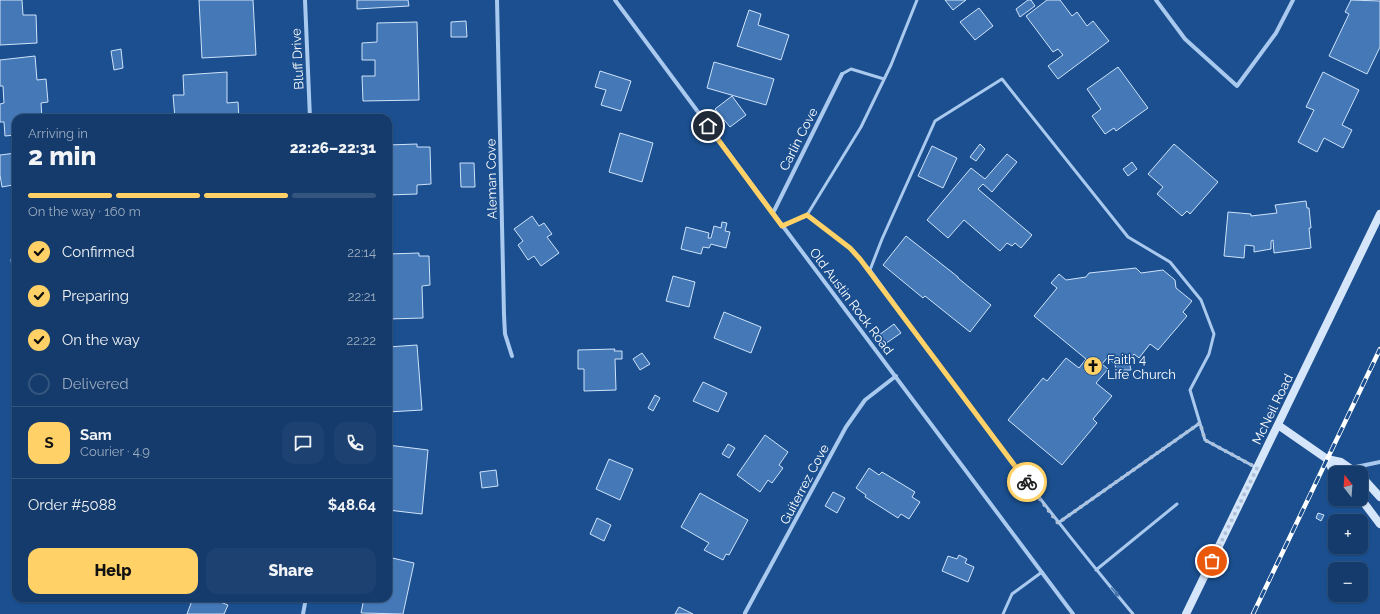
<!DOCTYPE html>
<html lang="en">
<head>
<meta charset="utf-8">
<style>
	:root { --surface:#143b6b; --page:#1d4271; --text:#f1f3f6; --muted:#9dadc1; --line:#33557e; --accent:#ffd166 }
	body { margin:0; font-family:Raleway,sans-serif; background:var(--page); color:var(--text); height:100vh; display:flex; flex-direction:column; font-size:15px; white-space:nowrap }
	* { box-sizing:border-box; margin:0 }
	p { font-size:13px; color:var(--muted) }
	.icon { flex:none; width:22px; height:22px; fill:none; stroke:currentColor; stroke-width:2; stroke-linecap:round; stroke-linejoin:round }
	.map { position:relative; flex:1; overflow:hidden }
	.details { position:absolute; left:12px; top:114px; width:380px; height:488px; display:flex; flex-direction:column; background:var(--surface); border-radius:12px; box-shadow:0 1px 3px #0004,0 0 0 1px var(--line) }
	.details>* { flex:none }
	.needle { width:26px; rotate:343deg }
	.buttons { position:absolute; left:1328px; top:466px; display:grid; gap:8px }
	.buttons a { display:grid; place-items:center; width:40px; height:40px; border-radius:8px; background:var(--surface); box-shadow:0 1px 3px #0004,0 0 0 1px var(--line); font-size:20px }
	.pin { position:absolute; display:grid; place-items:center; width:34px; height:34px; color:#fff; margin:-17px; border:2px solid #fff; border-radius:50%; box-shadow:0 1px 4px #0007 }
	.courier { position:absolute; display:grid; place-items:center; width:40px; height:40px; margin:-20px; border:3px solid #ffd166; border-radius:50%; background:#fff; color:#222; box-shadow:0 1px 5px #0007 }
	.overview em { font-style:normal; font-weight:800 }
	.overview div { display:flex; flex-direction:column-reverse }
	.overview { display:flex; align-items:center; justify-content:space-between; height:68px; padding:0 16px }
	h1 { font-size:26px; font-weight:800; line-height:30px }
	.bar { display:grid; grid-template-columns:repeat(4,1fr); gap:6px 4px; align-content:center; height:48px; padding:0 16px }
	.bar i { height:5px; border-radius:3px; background:var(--line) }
	.bar .selected { background:var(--accent) }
	.bar p { grid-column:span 4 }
	.line { display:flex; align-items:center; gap:10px; padding:0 16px; border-top:1px solid var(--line) }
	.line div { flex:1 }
	.round { display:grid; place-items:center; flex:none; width:42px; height:42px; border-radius:12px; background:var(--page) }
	ol { padding:0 16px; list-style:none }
	li { display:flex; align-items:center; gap:12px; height:44px }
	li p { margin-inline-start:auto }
	li .icon { padding:4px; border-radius:50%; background:var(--accent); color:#111; stroke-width:4 }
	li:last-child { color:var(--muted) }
	li i { width:22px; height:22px; border:2px solid var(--line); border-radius:50% }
	.cta { display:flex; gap:8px; margin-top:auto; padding:8px 16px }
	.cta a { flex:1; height:46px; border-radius:12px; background:var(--accent); color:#111; font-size:16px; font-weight:800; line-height:46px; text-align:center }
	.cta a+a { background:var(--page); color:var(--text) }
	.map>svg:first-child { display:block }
	.building { fill:#4478b7; stroke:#cfe3fa }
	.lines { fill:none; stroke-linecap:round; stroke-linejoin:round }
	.lane { stroke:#a9c9ee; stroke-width:3 }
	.street { stroke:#a9c9ee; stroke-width:4 }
	.secondary { stroke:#d6e6fa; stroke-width:8 }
	.rail-casing { stroke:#fff; stroke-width:4.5 }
	.rail { stroke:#1b4f8f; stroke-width:3; stroke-dasharray:9; stroke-linecap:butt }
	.oneway { fill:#4674ac }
	.done { stroke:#afc1d8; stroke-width:4; stroke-dasharray:0 7.2 }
	.route { stroke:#ffd166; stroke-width:5 }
	.labels { text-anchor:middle; stroke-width:3; stroke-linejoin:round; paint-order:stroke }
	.street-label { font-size:13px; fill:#fff; stroke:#1b4f8f }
	.poi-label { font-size:13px; fill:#fff; stroke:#1b4f8f; text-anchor:start }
</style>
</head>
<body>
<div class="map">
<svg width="1380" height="614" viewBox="0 0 1380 614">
	<rect width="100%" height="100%" fill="#1b4f8f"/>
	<path class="building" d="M0,0H22L23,15H36L37,43L0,45Z
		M199,0H253L256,55L202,58Z
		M357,0H408L409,6L357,9Z
		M945,0H966L953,10Z
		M1028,0H1031L1035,6L1020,17L1016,9Z
		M1047,0H1060L1072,16L1077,12L1087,26L1093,21L1109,41L1058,79L1048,66L1063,55L1058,49L1053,52L1026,16Z
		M1351,0L1380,1V47L1367,74L1329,56L1349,14L1345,12Z
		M979,8L993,26L975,40L960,22Z
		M749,10L761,14L758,25L789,35L781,60L737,46Z
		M466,21L467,37H451V22Z
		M417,22L419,100L363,101L362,76H375V60H362V43L377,42V23Z
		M121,49L123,68L114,70L111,51Z
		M35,56L37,80L46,79L48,102L41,103L42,118H16V135L5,136L4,122H0V104L4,103L3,86H0V60Z
		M714,62L774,79L766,105L707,88Z
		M1118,67L1148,108L1116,131L1114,128L1105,134L1092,116L1101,109L1087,89Z
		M600,71L631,81L621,111L601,105L606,90L595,87Z
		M227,72V103L238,102L239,118H175L173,95H184L183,75Z
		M1323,72L1359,90L1342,125L1352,130L1343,148L1324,138L1317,152L1298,142L1314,110L1306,107Z
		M732,96L746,115L730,127L715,109Z
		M620,133L653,143L642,182L609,172Z
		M417,144V147H430L431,184L417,185V194L388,195V145Z
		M980,144L985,149L976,161L970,157Z
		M1174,144L1218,182L1190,214L1187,211L1182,216L1157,194L1163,187L1148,174Z
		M932,146L957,158L943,188L918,176Z
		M16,153V208L13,185L2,187L0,175V155Z
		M1007,154L1017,162L992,192L983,184L978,189L1032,235L1021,248L1015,243L1012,246L1007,243L1000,251L964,220L948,238L927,220L971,168L985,179Z
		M1132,162L1137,169L1128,176L1123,169Z
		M460,163H474L475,187H461Z
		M1306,201L1307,208H1309L1311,228H1309L1311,248L1274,253L1273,240L1271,241V249L1254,252V246L1245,245L1244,258L1224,256L1228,212L1251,214V216L1277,213L1275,205Z
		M532,216L539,226L544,223L552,234L547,237L559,253L541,266L534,256L528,260L518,245L523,241L514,229Z
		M722,222L727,223L725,231L730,232L726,248L711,244L709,248L703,247L701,254L681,249L686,227L709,233L708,238H711L714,226L721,228Z
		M906,236L958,277V278L991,305L970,332L925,296L923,298L883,265Z
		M14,246H16V288H14L11,259H15Z
		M419,253V256H429L430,285L422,286L423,318L388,319V254Z
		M1136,268L1141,273L1163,270L1175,280L1176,288L1192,301L1183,312L1187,316L1158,350L1150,344L1139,358L1134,354L1129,361L1131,370H1116L1115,364L1107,358L1102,364L1108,369L1096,383L1112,396L1093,419L1097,423L1062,465L1008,420L1043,378L1047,381L1066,358L1079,368L1086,359L1034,316L1057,288L1051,283L1059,274L1066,280L1086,277L1089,273Z
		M673,276L695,282L689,307L666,301Z
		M724,312L761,327L751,353L714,338Z
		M894,324L901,333L885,344L879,335Z
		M417,345L422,410L388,412V347Z
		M615,349L614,351H622V359H615L616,390L584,391V369H578V350Z
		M642,353L650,364L640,370L633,359Z
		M703,382L727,393L718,412L693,401Z
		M655,395L660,398L653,411L648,408Z
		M765,435L788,452L779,465L783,468L772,483L768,480L760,492L737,475Z
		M728,444L735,448L729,458L722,454Z
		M388,445L428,450L422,514L388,510Z
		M609,459L633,469L620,500L596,489Z
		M869,468L879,475L882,472L915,492L912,497L920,502L909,519L901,514L898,518L865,497L866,495L856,488Z
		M496,470L498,486L482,488L480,472Z
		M833,492L845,498L837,513L825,506Z
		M700,493L748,520L729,555L726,554L723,560L704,550L709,543L681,527Z
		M1318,513L1324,515L1321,521L1316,518Z
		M597,518L611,525L604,541L590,534Z
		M959,555L967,559L965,563L974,567L968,582L942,571L948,556L957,559Z
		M388,557L414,563L403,614L361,613L364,598H388Z
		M193,598H210L228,605L224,614H187Z
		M679,607L693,614H675Z"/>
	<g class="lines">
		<path class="lane" d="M842,74L851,69L884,79
			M782,226L807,215
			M870,270L850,248L807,215L861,127L891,65L917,0
			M1058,523L1200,423
			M1096,570L1177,504
			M1003,614L1012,594L1042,572
			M1133,614C1040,503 955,387 870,270L882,239L935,121L1002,79L1128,237L1170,262L1201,300L1214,334L1209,354L1190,390L1205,440L1257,468"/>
		<path class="street" d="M305,0L310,118
			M497,0L504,315L505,334L512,356
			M615,0L773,213L1073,614
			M1156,0L1185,39L1237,86L1276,33L1293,0
			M773,213L842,74
			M1351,468L1380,462
			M745,613L846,427L865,400L896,376
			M303,614L306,598"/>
		<path class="secondary" d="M1278,425L1327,459L1335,475
			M1327,459L1341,462L1357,473
			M1361,476L1380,497
			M1361,499L1380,524
			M1186,614L1380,214"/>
		<defs>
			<path id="rail" d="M1253,614L1380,349"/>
		</defs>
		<use href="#rail" class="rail-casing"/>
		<use href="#rail" class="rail"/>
	</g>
	<defs><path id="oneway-solid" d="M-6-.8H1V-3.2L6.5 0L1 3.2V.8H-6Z"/></defs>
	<use class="oneway" href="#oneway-solid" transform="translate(1115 592) rotate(50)"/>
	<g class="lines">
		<path class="done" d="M1027,482L1058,523L1200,423L1205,440L1257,468L1212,561"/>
		<path class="route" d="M708,126L782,226L807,215L850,248L860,259L1027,482"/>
	</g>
	<defs>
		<symbol id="church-disc" viewBox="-11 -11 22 22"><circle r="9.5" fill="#ffd166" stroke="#1b4f8f"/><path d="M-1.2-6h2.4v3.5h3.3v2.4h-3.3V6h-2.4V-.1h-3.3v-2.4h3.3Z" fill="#111"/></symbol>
	</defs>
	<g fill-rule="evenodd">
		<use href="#church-disc" x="1082" y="355" width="22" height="22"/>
	</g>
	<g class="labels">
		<g class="street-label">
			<text transform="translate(297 59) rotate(-93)" y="5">Bluff Drive</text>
			<text transform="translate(798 139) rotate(-63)" y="5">Carlin Cove</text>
			<text transform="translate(491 179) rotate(-91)" y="5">Aleman Cove</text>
			<text transform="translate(852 301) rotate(53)" y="5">Old Austin Rock Road</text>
			<text transform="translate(1272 409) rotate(-64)" y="5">McNeil Road</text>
			<text transform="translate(804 484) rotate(-62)" y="5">Guiterrez Cove</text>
		</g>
		<g class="poi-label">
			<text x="1107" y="364">Faith 4<tspan x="1107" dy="15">Life Church</tspan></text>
		</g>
	</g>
</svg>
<div class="buttons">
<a><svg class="needle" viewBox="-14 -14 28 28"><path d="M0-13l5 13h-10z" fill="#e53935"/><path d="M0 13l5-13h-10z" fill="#9dadc1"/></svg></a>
<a>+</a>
<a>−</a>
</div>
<div class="pin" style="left:1212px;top:561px;background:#ea580c"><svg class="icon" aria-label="bag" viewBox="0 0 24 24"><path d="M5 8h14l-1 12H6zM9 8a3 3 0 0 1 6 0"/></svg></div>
<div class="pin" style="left:708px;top:126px;background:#1f2937"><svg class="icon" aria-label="home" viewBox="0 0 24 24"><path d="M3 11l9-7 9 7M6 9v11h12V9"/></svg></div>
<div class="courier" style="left:1027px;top:482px"><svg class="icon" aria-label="bike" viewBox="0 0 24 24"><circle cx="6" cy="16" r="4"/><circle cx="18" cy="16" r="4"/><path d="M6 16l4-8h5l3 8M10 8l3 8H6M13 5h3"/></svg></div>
<section class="details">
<div class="overview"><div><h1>2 min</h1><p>Arriving in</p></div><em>22:26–22:31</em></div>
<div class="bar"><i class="selected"></i><i class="selected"></i><i class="selected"></i><i></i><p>On the way · 160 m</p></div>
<ol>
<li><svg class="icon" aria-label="check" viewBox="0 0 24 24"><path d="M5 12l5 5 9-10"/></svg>Confirmed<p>22:14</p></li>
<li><svg class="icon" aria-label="check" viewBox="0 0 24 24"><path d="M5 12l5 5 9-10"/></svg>Preparing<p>22:21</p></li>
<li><svg class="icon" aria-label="check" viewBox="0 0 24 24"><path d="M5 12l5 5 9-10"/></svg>On the way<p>22:22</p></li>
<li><i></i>Delivered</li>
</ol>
<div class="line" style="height:72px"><b class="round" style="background:var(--accent);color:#111">S</b><div><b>Sam</b><p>Courier · 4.9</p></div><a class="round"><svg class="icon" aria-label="chat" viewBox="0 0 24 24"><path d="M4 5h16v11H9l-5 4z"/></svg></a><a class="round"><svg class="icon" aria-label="phone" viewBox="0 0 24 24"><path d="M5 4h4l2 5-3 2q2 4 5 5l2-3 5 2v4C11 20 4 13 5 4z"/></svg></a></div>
<div class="line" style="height:52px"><div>Order #5088</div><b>$48.64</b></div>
<div class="cta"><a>Help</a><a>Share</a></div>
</section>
</div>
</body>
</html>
